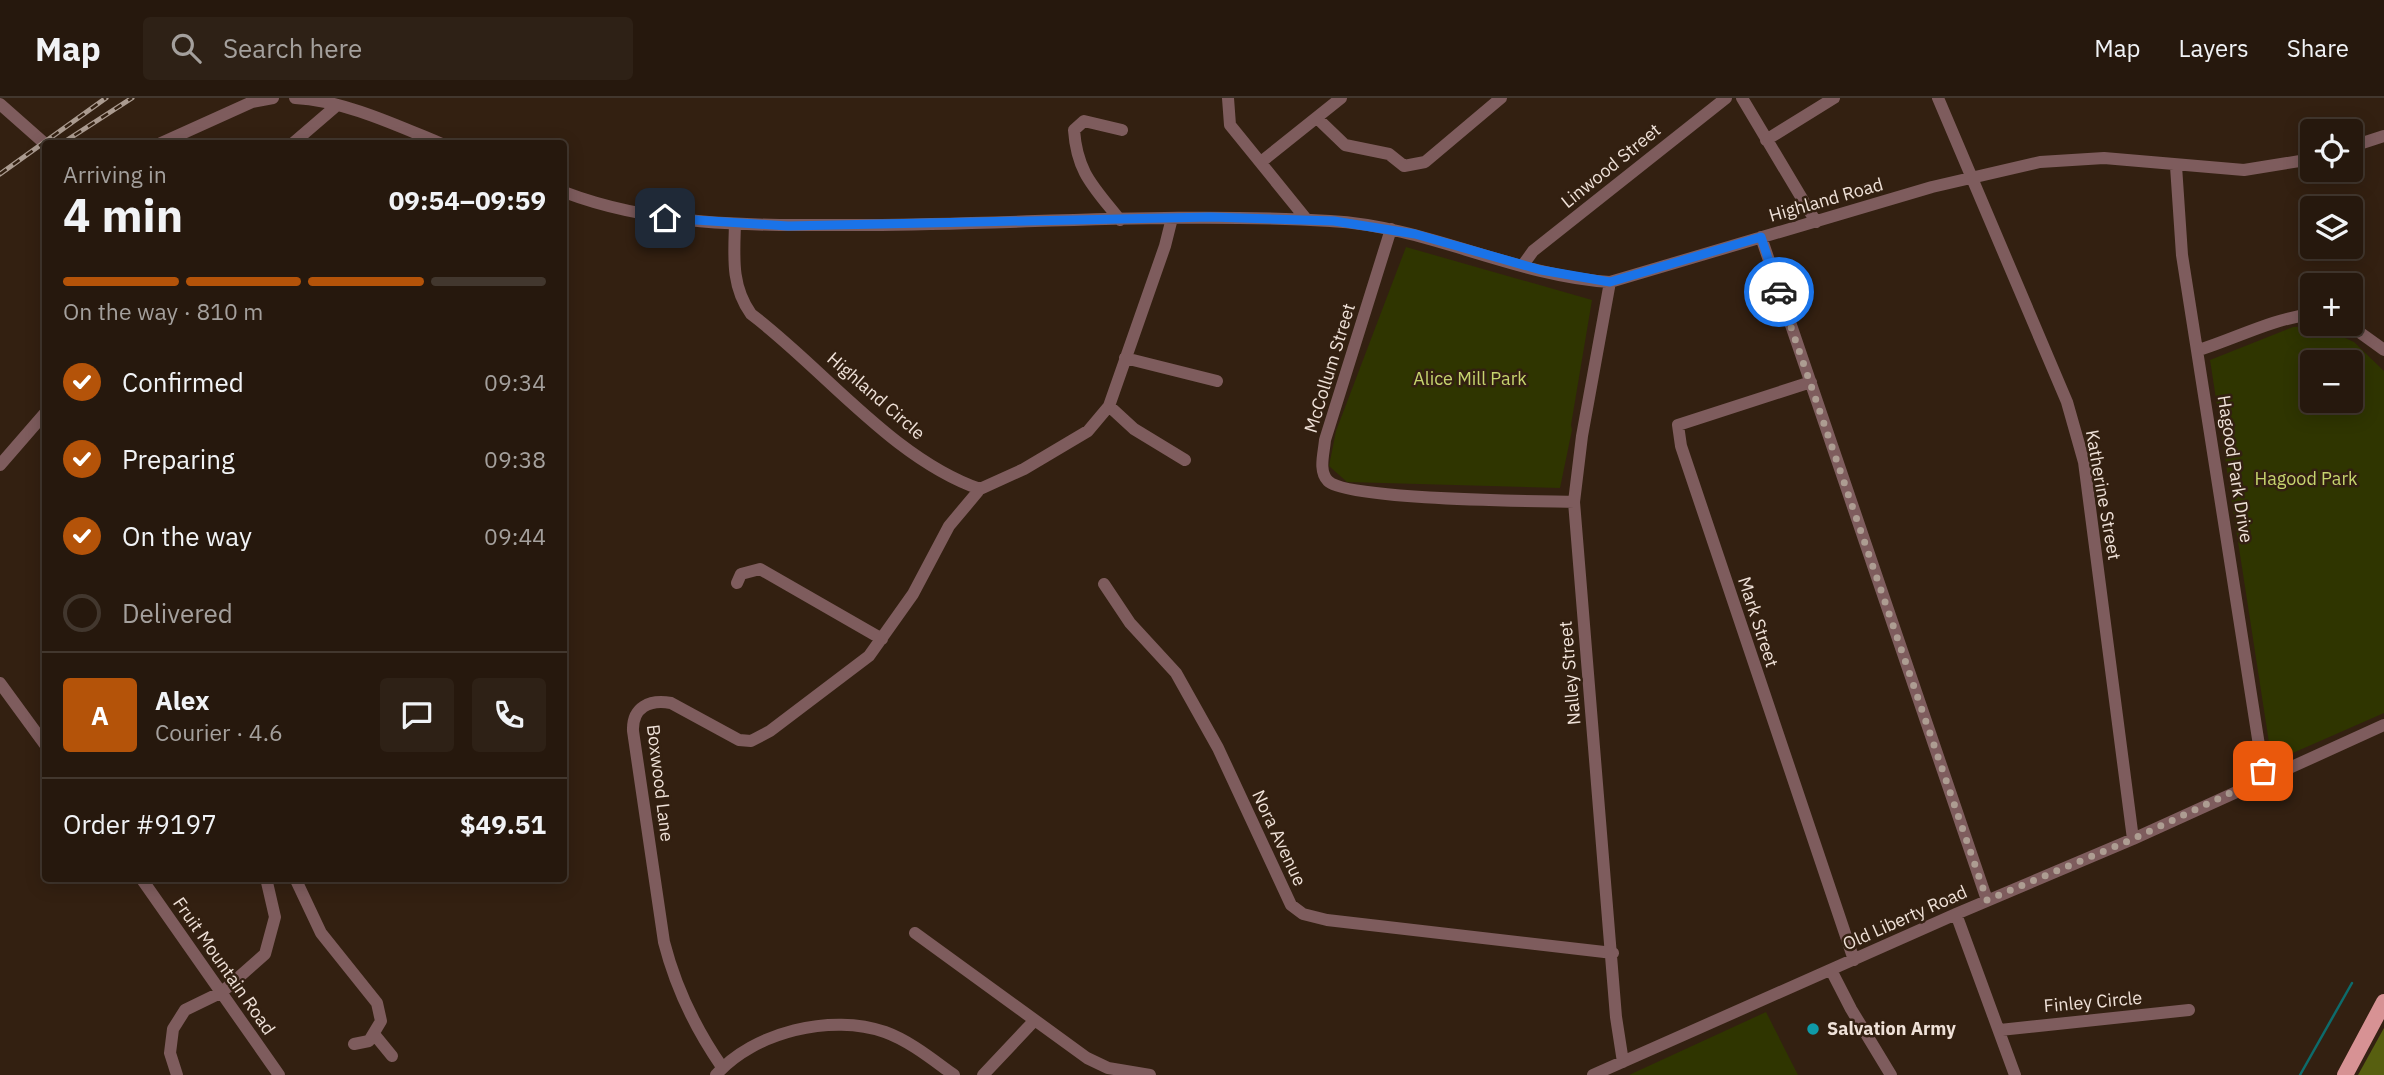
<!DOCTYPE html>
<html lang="en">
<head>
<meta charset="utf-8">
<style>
	:root { --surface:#26180d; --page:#2e2116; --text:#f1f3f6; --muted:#a4a09d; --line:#42372e; --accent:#b45309 }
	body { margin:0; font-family:"IBM Plex Sans",sans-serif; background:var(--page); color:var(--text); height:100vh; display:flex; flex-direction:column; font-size:26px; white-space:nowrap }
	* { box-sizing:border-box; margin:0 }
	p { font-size:23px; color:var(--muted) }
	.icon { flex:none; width:38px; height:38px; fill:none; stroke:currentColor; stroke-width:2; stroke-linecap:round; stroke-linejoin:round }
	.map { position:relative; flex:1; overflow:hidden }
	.drawer { position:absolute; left:42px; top:42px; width:525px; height:742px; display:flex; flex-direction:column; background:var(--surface); border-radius:7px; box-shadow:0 4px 18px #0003,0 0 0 2px var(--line) }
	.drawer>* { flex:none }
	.controls { position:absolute; left:2300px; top:21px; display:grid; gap:14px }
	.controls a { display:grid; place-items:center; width:63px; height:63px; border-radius:7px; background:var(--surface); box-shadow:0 4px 18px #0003,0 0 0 2px var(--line); font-size:35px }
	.pin { position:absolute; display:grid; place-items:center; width:60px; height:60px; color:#fff; margin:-30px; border-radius:14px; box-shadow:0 4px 10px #0006 }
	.courier { position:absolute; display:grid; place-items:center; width:70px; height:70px; margin:-35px; border:5px solid #1a73e8; border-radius:50%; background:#fff; color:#222; box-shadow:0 2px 9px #0007 }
	.summary em { font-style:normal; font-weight:700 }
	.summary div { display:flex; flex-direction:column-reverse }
	.summary { display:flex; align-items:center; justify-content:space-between; height:119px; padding:0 21px }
	h1 { font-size:46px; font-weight:700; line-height:52px }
	.bar { display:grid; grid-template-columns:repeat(4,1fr); gap:10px 7px; align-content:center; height:84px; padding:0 21px }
	.bar i { height:9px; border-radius:5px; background:var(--line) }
	.bar .current { background:var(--accent) }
	.bar p { grid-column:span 4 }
	.line { display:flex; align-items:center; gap:18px; padding:0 21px; border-top:2px solid var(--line) }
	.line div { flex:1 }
	.round { display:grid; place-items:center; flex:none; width:74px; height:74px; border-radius:7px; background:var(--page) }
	ol { padding:0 21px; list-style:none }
	li { display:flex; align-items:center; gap:21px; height:77px }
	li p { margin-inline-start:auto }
	li .icon { padding:7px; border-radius:50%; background:var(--accent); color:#fff; stroke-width:4 }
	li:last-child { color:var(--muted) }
	li i { width:38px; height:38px; border:4px solid var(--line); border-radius:50% }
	header { display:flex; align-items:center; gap:42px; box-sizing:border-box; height:98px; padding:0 35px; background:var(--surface); border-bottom:2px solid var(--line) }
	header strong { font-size:33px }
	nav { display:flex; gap:38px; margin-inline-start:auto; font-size:24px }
	.search { width:490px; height:63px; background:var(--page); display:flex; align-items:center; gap:18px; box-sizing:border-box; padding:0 24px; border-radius:7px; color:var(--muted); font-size:26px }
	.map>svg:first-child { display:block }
	.green { fill:#2f3500; fill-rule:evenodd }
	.forest { fill:#575f10 }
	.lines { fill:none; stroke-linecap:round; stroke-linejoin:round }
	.stream { stroke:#0d6b6b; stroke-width:2.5 }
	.minor { stroke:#7e5c5d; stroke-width:12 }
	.major { stroke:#d79294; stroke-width:16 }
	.rail-casing { stroke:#ab9b90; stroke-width:5 }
	.rail { stroke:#332011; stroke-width:2.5; stroke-dasharray:8; stroke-linecap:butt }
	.done { stroke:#ad9d92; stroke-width:7; stroke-dasharray:0 12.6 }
	.route { stroke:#1a73e8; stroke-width:9 }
	.culture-dot { fill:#0f9aa8; stroke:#332011; stroke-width:2.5 }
	.labels { text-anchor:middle; stroke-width:5; stroke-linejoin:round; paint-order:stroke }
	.street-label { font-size:18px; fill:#efe1d8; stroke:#332011 }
	.park-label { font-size:18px; fill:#c6d46e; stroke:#332011 }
	.poi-label { font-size:18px; font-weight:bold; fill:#efe1d8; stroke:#332011; text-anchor:start }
</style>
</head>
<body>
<header>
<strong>Map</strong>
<div class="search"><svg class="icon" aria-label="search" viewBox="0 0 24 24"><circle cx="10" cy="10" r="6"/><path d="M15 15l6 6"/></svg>Search here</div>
<nav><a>Map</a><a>Layers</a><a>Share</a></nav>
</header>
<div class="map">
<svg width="2384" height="977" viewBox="0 0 2384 977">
	<rect width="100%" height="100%" fill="#332011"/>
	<path class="green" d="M1406,149L1592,202L1571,327L1572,332L1560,390L1347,384L1329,368L1336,333Z
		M2319,228L2354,244L2384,273V615L2272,664L2210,262L2293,229ZM2350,264V303H2312V264Z
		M1766,914L1798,977H1629Z"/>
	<path class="forest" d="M2384,930V977H2358Z"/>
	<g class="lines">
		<path class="stream" d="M2300,977L2352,885"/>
		<path class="minor" d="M295,0C343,2 398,28 442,46
			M1228,0L1230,27L1307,122
			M1742,0L1816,124
			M1938,0L2067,304L2084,364L2133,741
			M0,6L43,44
			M1317,20L1345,47L1389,56L1404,68L1425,64L1501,0
			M1766,42L1834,0
			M159,46L252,4L273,0
			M292,46L335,9
			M2350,49L2384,38
			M1261,64L1341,0
			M2176,68L2182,157L2264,679
			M564,94C661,131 765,127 868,127C1022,126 1176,114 1330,123C1427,128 1514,178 1610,184L1932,89L2040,64L2104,60L2244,72L2312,61
			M1120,122C1094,89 1077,75 1074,32L1084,23L1122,32
			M735,126C734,159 731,188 751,216C824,271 893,361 980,391L1024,371L1088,333L1109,308L1165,148L1172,120
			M1391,131L1325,342C1324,355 1318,373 1328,383C1347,402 1537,403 1574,404
			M1761,139L1987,802
			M1523,167L1533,153L1726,0
			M1610,184L1582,338L1574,404L1616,919L1623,964
			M2348,226L2384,252
			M2199,252C2237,240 2272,221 2312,216
			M1125,260L1217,283
			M1811,284L1678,327L1681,348L1854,862
			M1109,308L1134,331L1185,362
			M0,367L46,314
			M737,485L741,476L760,471L882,541
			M1104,486L1130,525L1176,575L1218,650L1291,807L1303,816L1327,822L1613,855
			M0,585L46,648
			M141,780L279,977
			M295,780L321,835L377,905L381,923L369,943L354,946
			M1956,816L2015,977
			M915,835L1087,960L1108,970L1150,977
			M1831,872L1851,911L1891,977
			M2000,932L2189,912
			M374,936L392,958
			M722,969C695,930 676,891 664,844L633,633C632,609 650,601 671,605L739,642L751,643L770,633L869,558L913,496L949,428L980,391
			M177,977L170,955L173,931L185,912L222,894L265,856L275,819L266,780
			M716,977C753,934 832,915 885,934C910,943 933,962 954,977
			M983,977L1034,923
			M1593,977L1956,816L2133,741L2384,627"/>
		<path class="major" d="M2345,977L2384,904"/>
		<defs>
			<path id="rail" d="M61,46L132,0
				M0,76L106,0"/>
		</defs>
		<use href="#rail" class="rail-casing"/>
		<use href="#rail" class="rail"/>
	</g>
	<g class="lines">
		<path class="done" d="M1779,194L1987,802L2133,741L2264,679L2263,673"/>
		<path class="route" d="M665,120L788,128L1211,119L1334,123L1415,136L1541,172L1610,184L1761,139L1779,194"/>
	</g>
	<circle class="culture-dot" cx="1813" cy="931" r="7"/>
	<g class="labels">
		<g class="street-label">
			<text transform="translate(1611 68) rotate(-39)" y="6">Linwood Street</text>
			<text transform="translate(1826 102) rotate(-16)" y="6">Highland Road</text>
			<text transform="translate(1330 270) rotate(-73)" y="6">McCollum Street</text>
			<text transform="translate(876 298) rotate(41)" y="6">Highland Circle</text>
			<text transform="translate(2235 371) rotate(81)" y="6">Hagood Park Drive</text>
			<text transform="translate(2103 397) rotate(80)" y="6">Katherine Street</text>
			<text transform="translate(1758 524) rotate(72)" y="6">Mark Street</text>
			<text transform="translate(1570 575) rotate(-95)" y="6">Nalley Street</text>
			<text transform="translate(660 685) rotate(83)" y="6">Boxwood Lane</text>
			<text transform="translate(1279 740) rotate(65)" y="6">Nora Avenue</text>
			<text transform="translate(1905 820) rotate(-24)" y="6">Old Liberty Road</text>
			<text transform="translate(224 868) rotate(55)" y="6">Fruit Mountain Road</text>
			<text transform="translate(2093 904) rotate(-5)" y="6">Finley Circle</text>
		</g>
		<g class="park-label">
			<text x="1470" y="287">Alice Mill Park</text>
			<text x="2306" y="387">Hagood Park</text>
		</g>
		<g class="poi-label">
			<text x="1827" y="937">Salvation Army</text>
		</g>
	</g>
</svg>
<div class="controls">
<a><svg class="icon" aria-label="locate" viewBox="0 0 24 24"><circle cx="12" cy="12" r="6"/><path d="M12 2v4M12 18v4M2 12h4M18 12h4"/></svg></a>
<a><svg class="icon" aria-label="layers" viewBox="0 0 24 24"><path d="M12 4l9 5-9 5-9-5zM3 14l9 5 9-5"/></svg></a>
<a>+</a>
<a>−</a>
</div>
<div class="pin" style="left:2263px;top:673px;background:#ea580c"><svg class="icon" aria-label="bag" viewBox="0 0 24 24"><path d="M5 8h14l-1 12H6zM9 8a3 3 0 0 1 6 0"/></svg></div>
<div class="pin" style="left:665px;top:120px;background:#1f2937"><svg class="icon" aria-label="home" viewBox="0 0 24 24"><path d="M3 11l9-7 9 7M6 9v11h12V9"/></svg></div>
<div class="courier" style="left:1779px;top:194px"><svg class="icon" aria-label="car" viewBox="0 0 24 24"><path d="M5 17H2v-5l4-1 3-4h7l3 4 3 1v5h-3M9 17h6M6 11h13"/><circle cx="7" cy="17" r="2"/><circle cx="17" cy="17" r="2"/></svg></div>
<section class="drawer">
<div class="summary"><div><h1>4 min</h1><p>Arriving in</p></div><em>09:54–09:59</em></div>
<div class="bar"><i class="current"></i><i class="current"></i><i class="current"></i><i></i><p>On the way · 810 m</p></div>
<ol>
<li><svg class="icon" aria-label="check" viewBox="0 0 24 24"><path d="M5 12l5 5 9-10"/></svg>Confirmed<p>09:34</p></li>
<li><svg class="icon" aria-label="check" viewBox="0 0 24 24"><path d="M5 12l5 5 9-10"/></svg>Preparing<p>09:38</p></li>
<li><svg class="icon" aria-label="check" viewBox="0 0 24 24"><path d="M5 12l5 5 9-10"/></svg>On the way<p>09:44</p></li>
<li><i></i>Delivered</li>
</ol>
<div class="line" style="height:126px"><b class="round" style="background:var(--accent);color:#fff">A</b><div><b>Alex</b><p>Courier · 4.6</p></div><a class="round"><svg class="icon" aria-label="chat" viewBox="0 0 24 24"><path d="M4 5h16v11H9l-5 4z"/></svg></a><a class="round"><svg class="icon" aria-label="phone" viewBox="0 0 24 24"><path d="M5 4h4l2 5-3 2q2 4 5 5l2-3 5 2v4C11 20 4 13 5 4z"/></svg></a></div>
<div class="line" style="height:91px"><div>Order #9197</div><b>$49.51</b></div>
</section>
</div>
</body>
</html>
